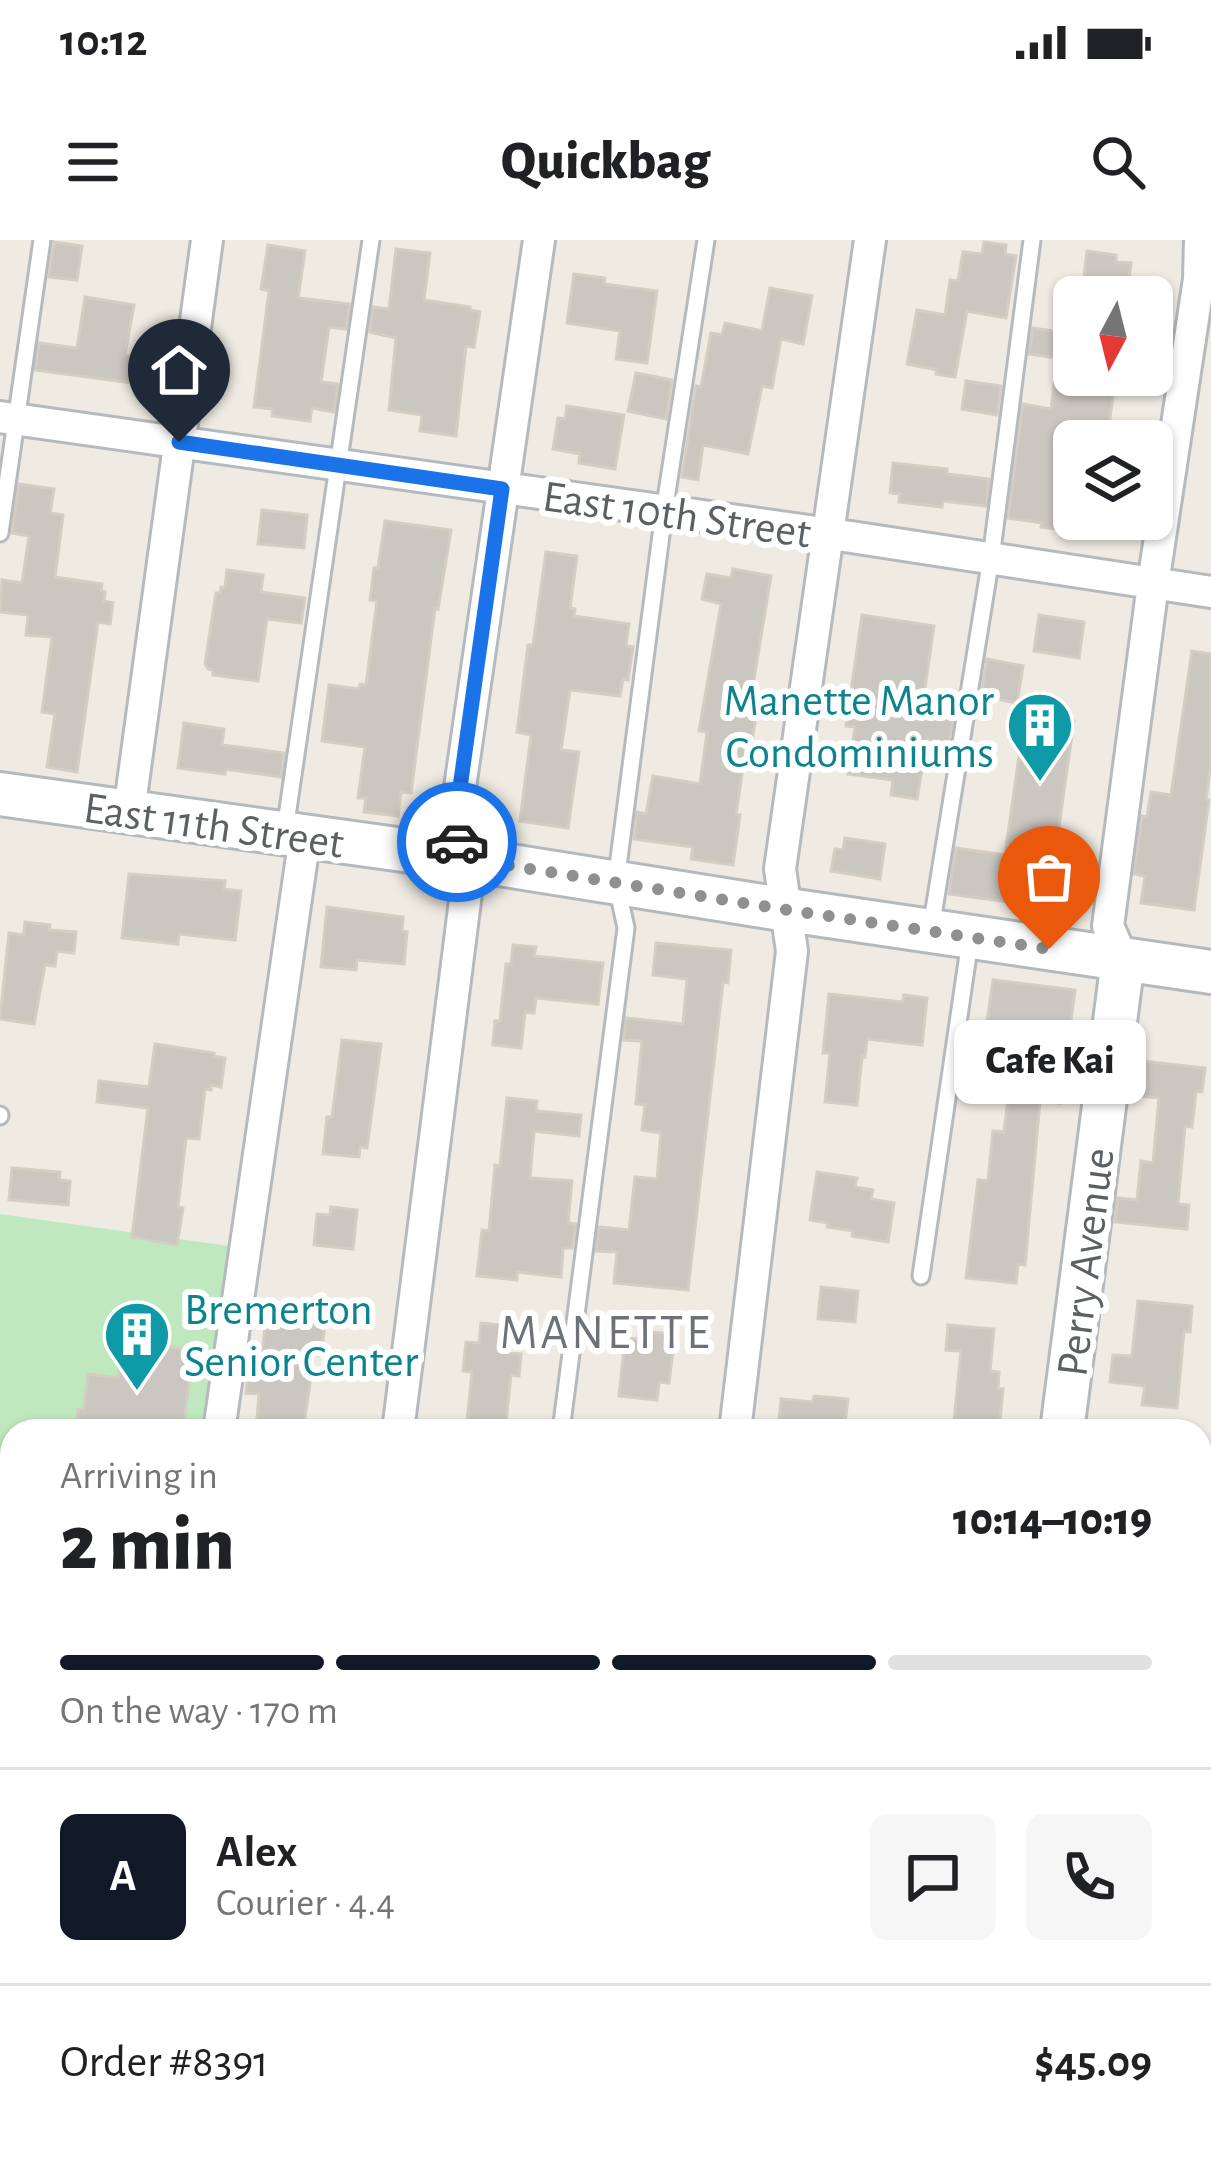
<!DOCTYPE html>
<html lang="en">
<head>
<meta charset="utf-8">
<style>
	:root { --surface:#fff; --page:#f6f6f6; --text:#202124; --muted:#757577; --line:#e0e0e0; --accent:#111827 }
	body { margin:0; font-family:"Alegreya Sans",sans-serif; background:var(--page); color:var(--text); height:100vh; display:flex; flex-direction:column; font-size:45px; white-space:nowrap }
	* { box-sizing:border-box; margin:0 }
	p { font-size:39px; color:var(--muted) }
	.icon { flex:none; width:66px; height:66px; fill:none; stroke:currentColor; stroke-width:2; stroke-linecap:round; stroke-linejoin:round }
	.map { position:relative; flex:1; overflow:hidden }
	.panel { position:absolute; left:0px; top:1179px; width:1212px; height:747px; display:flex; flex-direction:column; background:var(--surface); border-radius:36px 36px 0 0; box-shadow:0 3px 9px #0004 }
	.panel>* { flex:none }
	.needle { width:78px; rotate:187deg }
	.tools { position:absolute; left:1053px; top:36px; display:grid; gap:24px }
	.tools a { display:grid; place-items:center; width:120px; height:120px; border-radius:18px; background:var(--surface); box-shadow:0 3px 9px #0004; font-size:60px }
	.pin { position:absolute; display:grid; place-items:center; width:102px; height:102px; color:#fff; margin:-123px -51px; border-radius:50% 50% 50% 0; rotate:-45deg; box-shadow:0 0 12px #0007 }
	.pin .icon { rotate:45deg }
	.courier { position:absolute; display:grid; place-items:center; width:120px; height:120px; margin:-60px; border:9px solid #1a73e8; border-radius:50%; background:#fff; color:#222; box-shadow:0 3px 15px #0007 }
	.bubble { position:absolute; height:84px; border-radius:18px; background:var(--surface); box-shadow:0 3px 9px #0004; font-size:39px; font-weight:800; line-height:84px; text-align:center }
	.overview em { font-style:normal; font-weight:800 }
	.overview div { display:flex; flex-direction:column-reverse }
	.overview { display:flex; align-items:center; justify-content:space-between; height:204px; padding:0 60px }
	h1 { font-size:78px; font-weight:800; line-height:90px }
	.bar { display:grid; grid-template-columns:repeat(4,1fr); gap:18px 12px; align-content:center; height:144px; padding:0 60px }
	.bar i { height:15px; border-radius:9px; background:var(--line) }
	.bar .current { background:var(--accent) }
	.bar p { grid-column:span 4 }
	.line { display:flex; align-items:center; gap:30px; padding:0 60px; border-top:3px solid var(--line) }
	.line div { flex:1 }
	.round { display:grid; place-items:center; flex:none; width:126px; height:126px; border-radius:18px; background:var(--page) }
	.status { display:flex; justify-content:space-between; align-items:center; height:84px; padding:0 60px; background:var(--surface); direction:ltr }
	.status svg { height:33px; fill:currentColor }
	header { display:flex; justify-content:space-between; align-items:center; height:156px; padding:0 60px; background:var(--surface); font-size:54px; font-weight:800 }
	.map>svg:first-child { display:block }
	.green { fill:#c0e8be }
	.building { fill:#cac6c0; stroke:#d4cdc1; stroke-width:3 }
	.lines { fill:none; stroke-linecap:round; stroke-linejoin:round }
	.lane-casing { stroke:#b6b9be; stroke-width:21 }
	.street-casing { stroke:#b6b9be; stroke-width:36 }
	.secondary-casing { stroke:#b4b9be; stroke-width:48 }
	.lane { stroke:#fff; stroke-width:15 }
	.street { stroke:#fff; stroke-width:30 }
	.secondary { stroke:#fff; stroke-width:42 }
	.done { stroke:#8f9191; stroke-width:12; stroke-dasharray:0 21.6 }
	.route { stroke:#1a73e8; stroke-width:15 }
	.labels { text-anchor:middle; stroke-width:12; stroke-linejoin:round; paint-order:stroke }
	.street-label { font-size:45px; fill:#5b6065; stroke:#fff }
	.culture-label { font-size:45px; fill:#0d838f; stroke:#fff; text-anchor:end }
	.neighbourhood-label { font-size:48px; letter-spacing:3px; fill:#6c7277; stroke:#fff }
</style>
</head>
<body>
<div class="status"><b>10:12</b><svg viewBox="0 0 49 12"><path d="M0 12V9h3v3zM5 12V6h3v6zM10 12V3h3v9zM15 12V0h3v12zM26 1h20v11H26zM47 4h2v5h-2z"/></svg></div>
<header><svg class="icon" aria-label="menu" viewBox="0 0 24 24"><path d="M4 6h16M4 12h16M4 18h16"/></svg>Quickbag<svg class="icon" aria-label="search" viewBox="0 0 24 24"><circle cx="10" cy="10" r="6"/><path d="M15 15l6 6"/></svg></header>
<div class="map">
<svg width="1211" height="1924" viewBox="0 0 1211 1924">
	<rect width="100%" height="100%" fill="#efebe3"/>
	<path class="green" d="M0,974L243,1008L219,1191H12V1392L0,1390Z"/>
	<path class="building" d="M54,2L82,6L77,40L49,37Z
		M984,2L1006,5L1005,14L1016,16L1006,78L967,71L955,137L936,134L937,130L907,124L917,70L945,75L950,40L958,41L963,12L982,14Z
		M268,5L305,11L298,58L350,64L346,89L329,87L321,142L338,144L334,172L312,168L310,181L272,176L273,169L254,167L269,51L261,49Z
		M396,9L430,13L424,60L470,67V70L480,72L474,107L466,106L456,196L420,191L422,175L389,170L396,98L370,92L373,67L389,69Z
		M1087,11L1116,15V22L1131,23L1127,57L1082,54Z
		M574,34L605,38L604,44L657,51L647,123L616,119L620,91L567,83Z
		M770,48L812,56L803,104L781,99L772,148L762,146L748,214L703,205L698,240L682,237L696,146L701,147L711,93L722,95L725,83L762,91Z
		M85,57L134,65L125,115L136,117L133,143L35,130L39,103L77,108Z
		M1033,88L1060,92L1057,118L1029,114Z
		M636,133L672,140L666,179L628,171Z
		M1055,135H1116L1108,192L1078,188L1077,201H1074V292L1041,287L1042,283L1008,278L1023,164L1051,169Z
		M966,141L1001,146L997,175L962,169Z
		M567,166L624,175L615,229L579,223L580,214L553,209L558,178L565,179Z
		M893,223L947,229V234L989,239L986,266L943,261L942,267L899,262L900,254L890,253Z
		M19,244L54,249L50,273L63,275L55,337L102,344L101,351L105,352L104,361L113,363L110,384L98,382L77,532L47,527L55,474L42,472L52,397L26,395L28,375L0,372L2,340L22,343L29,296L12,293Z
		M262,270L307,275L304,308L258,304Z
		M385,281L451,290L438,369L435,368L411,553L401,552L398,576L364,572L366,558H358L365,507L322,501L329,445L359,449L360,444L366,445L377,361L370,360L374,328H378Z
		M546,312L577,316L570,368L575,369L574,376L629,384L626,406L633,407L628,440L623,439L620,456L570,450L561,510L579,512L568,588L520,581L531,495L517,492L528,405H533Z
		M733,329L771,336L751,457L759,459L752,500L747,499L736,575H740L733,625L691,619L693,607L634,599L637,572L646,574L653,536L700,544L707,492L699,491L721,364L702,359L707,334L731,338Z
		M227,330L263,335L261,352L305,358L301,383L267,379L258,441L213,435V430L208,429L205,424L216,353H220L221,347L225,348Z
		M862,375L934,386L922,468L954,473L949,502L927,499L917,559L891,555L893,540L848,534L855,487L846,486Z
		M1039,375L1084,382L1079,418L1034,411Z
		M1192,411L1211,414V521L1206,560H1209L1194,670L1141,663L1145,636L1134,634L1142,576L1147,577L1151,552L1171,555Z
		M987,419L1023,426L1017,463L981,456Z
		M1025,474L1074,481L1054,621L1068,623L1062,669L949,654L956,608L1005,615Z
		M184,483L224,489L222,505L284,513L281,537L226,529L225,534L178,528Z
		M845,598L885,604L880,639L831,631L835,609L843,610Z
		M129,634L225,641L224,649L241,651L235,700L179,694L178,704L122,698Z
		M327,667L403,677L402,691L407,692L404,724L357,720L356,730L321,727Z
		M25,682L50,685L49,690L76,692L74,713L57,711L55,726L45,725L34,784L0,779L9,693L24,695Z
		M656,703L731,710L728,743L723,742L688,1050L614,1043L617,1012L596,1011L599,987L629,990L635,937L657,939L661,893L642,890L645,865L636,864L642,801L624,800L626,778L683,784L687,739L653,735Z
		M513,705L536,707L534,716L603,723L598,764L536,758L534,773L525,772L521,808L493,805L495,781H500L506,724H511Z
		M993,740L1075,750L1060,863L1040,861L1025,1025L1018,1024L1016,1043L966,1038L978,940L988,941L993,891L1004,892L1017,785L987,782Z
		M829,754L903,762L904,755L927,758L922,805L867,799L865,817L862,816L857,865L825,862L830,813H823Z
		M342,800L381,804L367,908L360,907L359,917L323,914L327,877H332Z
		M155,804L214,813V816L225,818L221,847L211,845V850L205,849L199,899L186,898L178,967L183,968L177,1005L132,997L148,868L97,862L99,841L149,847Z
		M1142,821L1205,828L1202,852L1196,851L1192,887L1185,886L1178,964L1189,965L1187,989L1115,982L1118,958L1137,960L1141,921L1153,923L1159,858L1139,856Z
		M507,858L537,861L536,871L581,875L579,896L534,891L530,938L572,941L568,983L576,984L572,1008H563L561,1037L517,1032V1040L477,1036L482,990L489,991L495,925L500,926Z
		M12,928L60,932L59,940L70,941L68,965L9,960Z
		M817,932L857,938L855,947L873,950L871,959L894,963L888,1002L852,996L853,991L827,987L828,983L810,980Z
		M331,967L357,970L353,1009L314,1005L317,974L330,975Z
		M821,1047L858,1051L855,1082L818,1079Z
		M1138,1061L1192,1066L1190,1092L1184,1091L1177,1168L1142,1165L1145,1146L1110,1142L1113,1115L1132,1116Z
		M273,1070L326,1077L321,1116L314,1115L303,1191H256L259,1154L246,1153L250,1114L262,1115L266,1079H272Z
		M481,1083L509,1086L506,1113L521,1114L519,1136L511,1135L505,1191H466L472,1132L463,1131L466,1102L479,1103Z
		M948,1085L994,1089L990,1131L999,1132L998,1149H1003L999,1191H953L961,1111L946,1110Z
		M639,1091L675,1094L669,1143L659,1142L657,1160L619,1156L625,1098L638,1099Z
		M130,1100L193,1111L184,1183L176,1182L175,1191H76L78,1169H84L88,1134L118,1138L123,1101Z
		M814,1156L848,1159L844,1191H778L781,1159L813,1162Z"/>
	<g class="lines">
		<defs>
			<path id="lane" d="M0,293L42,0
				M285,590L371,0
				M931,688L991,318L1032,0
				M0,875V876
				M921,1036L970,701
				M561,1191L626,688L616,642L664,272L706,0
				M124,1924L125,1914
				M464,1924L465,1914"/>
			<path id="street" d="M0,177L851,297L1211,352
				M129,572L207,0
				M1123,720L1108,686L1153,344L1199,39L1200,0
				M219,1191L305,596
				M398,1191L467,645L454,589L539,0
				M735,1191L792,711L780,629L870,0
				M0,1390L12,1392
				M0,1620L12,1519
				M1200,1660L1211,1662
				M1200,1846L1211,1848
				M294,1924L296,1914
				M637,1924L639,1914"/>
			<path id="secondary" d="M0,554L461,618L788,670L1211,732
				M1062,1191L1123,720
				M965,1924L967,1914"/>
		</defs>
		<use href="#lane" class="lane-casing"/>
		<use href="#street" class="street-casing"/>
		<use href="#secondary" class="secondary-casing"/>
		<use href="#lane" class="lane"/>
		<use href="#street" class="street"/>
		<use href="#secondary" class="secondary"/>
	</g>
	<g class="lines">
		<path class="done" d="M457,602L461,618L788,670L1049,709"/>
		<path class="route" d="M179,202L502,249L454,590L457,602"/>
	</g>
	<defs>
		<symbol id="building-pin" viewBox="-11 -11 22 30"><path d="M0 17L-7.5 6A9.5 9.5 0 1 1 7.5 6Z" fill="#0f9aa8" stroke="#fff"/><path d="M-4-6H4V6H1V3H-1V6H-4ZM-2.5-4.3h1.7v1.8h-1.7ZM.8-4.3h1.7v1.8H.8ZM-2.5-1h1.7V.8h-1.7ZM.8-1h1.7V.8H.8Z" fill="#fff"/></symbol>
	</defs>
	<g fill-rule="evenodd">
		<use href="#building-pin" x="1002" y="447" width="76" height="104"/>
		<use href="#building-pin" x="99" y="1056" width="76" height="104"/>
	</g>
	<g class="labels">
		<g class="street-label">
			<text transform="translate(677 273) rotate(8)" y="16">East 10th Street</text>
			<text transform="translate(214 584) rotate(8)" y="16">East 11th Street</text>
			<text transform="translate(1084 1022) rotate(-83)" y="16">Perry Avenue</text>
		</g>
		<g class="culture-label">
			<text x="994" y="475">Manette Manor<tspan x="994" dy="52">Condominiums</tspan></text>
			<text x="184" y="1084" text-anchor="start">Bremerton<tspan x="184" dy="52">Senior Center</tspan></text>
		</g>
		<g class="neighbourhood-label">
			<text x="606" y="1108">MANETTE</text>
		</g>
	</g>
</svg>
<div class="tools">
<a><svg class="needle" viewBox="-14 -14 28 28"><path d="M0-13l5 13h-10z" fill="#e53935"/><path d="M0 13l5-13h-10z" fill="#757577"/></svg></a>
<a><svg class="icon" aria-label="layers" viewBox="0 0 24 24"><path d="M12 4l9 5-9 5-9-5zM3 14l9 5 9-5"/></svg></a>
</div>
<div class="pin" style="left:1049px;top:709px;background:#ea580c"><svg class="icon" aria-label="bag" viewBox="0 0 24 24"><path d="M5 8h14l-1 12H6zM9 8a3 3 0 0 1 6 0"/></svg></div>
<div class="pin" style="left:179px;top:202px;background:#1f2937"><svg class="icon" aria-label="home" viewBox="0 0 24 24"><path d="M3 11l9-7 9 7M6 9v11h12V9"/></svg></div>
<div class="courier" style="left:457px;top:602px"><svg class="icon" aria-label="car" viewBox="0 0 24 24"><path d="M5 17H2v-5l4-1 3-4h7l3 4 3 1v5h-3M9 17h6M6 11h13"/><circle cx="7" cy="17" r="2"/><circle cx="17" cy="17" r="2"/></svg></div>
<div class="bubble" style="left:954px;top:780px;width:192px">Cafe Kai</div>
<section class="panel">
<div class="overview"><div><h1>2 min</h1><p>Arriving in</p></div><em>10:14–10:19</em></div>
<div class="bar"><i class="current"></i><i class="current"></i><i class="current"></i><i></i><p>On the way · 170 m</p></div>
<div class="line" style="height:216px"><b class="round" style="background:var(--accent);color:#fff">A</b><div><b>Alex</b><p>Courier · 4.4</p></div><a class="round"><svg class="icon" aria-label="chat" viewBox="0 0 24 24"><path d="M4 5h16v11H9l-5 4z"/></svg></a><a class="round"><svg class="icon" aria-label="phone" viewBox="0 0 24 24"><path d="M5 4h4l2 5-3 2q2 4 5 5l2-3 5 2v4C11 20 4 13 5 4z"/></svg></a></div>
<div class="line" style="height:156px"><div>Order #8391</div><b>$45.09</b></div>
</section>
</div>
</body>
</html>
